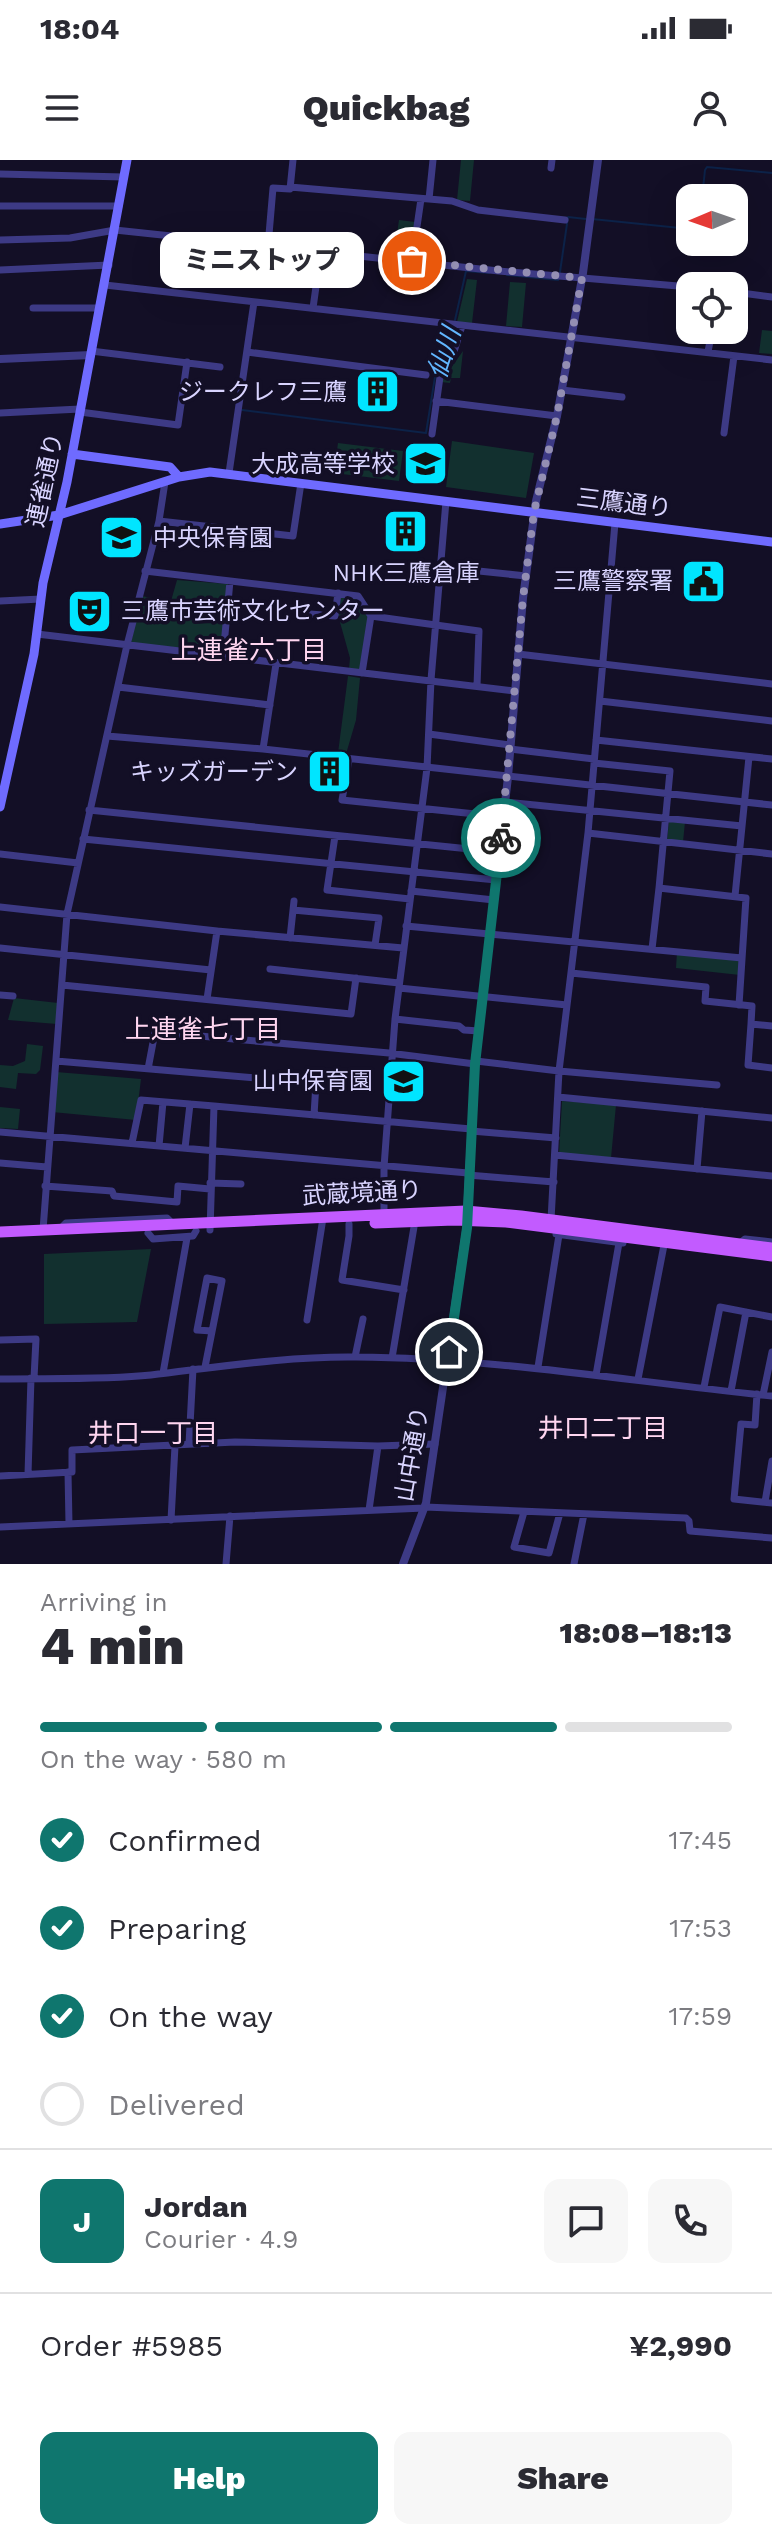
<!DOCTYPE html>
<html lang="en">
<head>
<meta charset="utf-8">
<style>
	:root { --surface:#fff; --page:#f7f7f7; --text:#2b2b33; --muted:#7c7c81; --line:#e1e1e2; --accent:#0f766e }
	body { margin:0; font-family:"Work Sans","Noto Sans JP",sans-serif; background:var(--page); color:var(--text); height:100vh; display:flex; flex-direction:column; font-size:30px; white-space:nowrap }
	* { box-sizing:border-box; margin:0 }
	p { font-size:26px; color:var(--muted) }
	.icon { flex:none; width:44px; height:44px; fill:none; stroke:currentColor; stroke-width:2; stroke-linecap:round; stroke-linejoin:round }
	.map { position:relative; height:1404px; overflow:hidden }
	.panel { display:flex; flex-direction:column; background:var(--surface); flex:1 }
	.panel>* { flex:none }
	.needle { width:52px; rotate:268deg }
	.fabs { position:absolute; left:676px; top:24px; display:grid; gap:16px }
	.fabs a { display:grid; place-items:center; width:72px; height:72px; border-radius:16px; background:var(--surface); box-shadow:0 8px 32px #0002; font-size:40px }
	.pin { position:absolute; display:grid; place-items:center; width:68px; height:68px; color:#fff; margin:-34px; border:4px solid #fff; border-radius:50%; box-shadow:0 2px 8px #0007 }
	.courier { position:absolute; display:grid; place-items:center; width:80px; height:80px; margin:-40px; border:6px solid #0f766e; border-radius:50%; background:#fff; color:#222; box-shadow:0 2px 10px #0007 }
	.bubble { position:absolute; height:56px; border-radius:16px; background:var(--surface); box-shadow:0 8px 32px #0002; font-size:26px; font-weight:800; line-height:56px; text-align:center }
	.head em { font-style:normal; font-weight:800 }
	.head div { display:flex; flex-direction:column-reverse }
	.head { display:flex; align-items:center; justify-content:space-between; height:136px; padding:0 40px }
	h1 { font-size:52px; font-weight:800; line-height:60px }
	.bar { display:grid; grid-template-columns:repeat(4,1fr); gap:12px 8px; align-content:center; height:96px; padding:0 40px }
	.bar i { height:10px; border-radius:6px; background:var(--line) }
	.bar .current { background:var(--accent) }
	.bar p { grid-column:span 4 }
	.line { display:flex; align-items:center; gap:20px; padding:0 40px; border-top:2px solid var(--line) }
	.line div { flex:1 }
	.round { display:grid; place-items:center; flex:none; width:84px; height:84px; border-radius:16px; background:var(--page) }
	ol { padding:0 40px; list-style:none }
	li { display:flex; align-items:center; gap:24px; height:88px }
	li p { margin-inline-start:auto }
	li .icon { padding:8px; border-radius:50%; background:var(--accent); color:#fff; stroke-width:4 }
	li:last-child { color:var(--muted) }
	li i { width:44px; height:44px; border:4px solid var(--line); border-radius:50% }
	.action { display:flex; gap:16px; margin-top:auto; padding:16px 40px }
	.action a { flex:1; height:92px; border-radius:16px; background:var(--accent); color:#fff; font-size:32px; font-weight:800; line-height:92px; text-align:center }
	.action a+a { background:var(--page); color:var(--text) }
	.status { display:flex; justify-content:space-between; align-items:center; height:56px; padding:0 40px; background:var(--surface); direction:ltr }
	.status svg { height:22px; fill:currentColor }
	header { display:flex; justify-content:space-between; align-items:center; height:104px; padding:0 40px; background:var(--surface); font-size:36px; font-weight:800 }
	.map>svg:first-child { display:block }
	.green { fill:#12302f }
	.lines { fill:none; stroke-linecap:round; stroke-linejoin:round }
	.stream { stroke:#0c2248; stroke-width:2 }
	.minor { stroke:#3d3a85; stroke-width:7 }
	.tertiary { stroke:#3d3a85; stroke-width:8 }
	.secondary { stroke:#6f6bff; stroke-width:9 }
	.primary { stroke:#c25bff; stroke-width:11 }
	.done { stroke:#948fb3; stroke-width:8; stroke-dasharray:0 14.4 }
	.route { stroke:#0f766e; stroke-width:10 }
	.labels { text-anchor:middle; stroke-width:7; stroke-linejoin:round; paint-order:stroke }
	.poi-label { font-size:24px; fill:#d9d4ff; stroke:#130f26; text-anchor:end }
	.street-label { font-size:24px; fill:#d9d4ff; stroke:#130f26 }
	.water-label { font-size:26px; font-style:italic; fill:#62b6ff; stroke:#130f26 }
	.neighbourhood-label { font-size:26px; fill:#ffd6f0; stroke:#130f26 }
</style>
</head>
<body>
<div class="status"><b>18:04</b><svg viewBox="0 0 49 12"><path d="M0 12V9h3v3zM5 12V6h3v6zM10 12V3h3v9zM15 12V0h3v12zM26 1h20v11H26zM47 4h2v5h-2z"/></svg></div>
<header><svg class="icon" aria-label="menu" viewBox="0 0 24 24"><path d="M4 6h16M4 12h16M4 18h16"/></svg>Quickbag<svg class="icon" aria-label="person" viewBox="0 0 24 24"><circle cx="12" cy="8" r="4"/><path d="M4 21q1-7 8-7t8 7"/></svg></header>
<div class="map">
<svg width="772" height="1404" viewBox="0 0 772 1404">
	<rect width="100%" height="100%" fill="#130f26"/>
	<path class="green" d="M461,0H474L470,41L457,40Z
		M399,60L415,62L410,97L394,95Z
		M467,119L477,120L472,163L457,162Z
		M510,122L526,123L522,167L506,166Z
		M762,170L772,171V194L759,193Z
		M463,191L460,218H451L450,223L441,222Z
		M452,281L534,293L526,338L446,327Z
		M338,283L403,291L399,321L334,313Z
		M177,420L228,424L222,492L131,483L141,436L171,441Z
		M339,436L356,439L369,455L361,511L349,509L350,498L338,455Z
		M348,516L360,518L356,560L346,594L338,593Z
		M669,660L685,662L683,682L667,681Z
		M677,792L742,798L740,815L676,808Z
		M14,838L58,843L57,864L8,860Z
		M27,884L43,886L40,910L36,914L18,913L16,929L0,927V905L13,906L25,901Z
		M56,912L141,919L136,960L52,952Z
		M562,941L616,945L611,998L559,994Z
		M0,947L20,949L18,969L0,968Z
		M151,1089L137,1162L44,1164V1094Z"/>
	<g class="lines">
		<path class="stream" d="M702,38L705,10L707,7L772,13
			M592,59L690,69
			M560,112L568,57L586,59
			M507,115L558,120L559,118
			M455,160L466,111L489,113
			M242,250L426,273L439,192L448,190L453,167"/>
		<path class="minor" d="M551,8L552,0
			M0,14L124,17
			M290,27L452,41L478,50L565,60
			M429,39L433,0
			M0,46H119
			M0,80L70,78L115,70L499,111L690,127
			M268,86L273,28L290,29L293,0
			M412,101L421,39
			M0,110L109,105
			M105,125L772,200
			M734,132L772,137
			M33,148H100
			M313,148L321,91
			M91,191L220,207
			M247,192L426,215
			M708,192L712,170
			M562,230L622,237
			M436,241L557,256
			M80,252L178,265L187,202
			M0,253L80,249
			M724,273L734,196
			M432,274L440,217L452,198L462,166
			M229,313L254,142
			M159,361L293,376L301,323
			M440,407L526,416
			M145,411L358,436L371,456L362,513
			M0,441L41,439
			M310,454L335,456L338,433
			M371,456L479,471L477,526
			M37,474L515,531
			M518,494L772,524
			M223,496L230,421
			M118,527L270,545
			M600,541L772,561
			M429,574L510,585
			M107,576L263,589L772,645
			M596,580L772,599
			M263,589L276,504
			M510,589L594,599
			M349,600L342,640L504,657
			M594,603L670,611L659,728
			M505,642L742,666
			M89,650L499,692
			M588,673L772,694
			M335,676L327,730L410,739
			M83,679L496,720
			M0,694L78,703
			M411,731L494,740
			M735,736L749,597
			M0,747L217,771L403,788
			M293,750L379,758L375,785
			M406,766L742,798
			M290,778L294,741
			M0,788L211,810
			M652,789L659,728L746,738L739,845
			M270,809L399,823
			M571,813L706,827L705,841L752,846L751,864L772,866
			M62,825L351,854L356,818
			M399,828L567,845
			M0,835L13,836
			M207,839L217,771
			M395,859L459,866L464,870L479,871
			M751,864L748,905L772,908
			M56,901L316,923L314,955
			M476,901L559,911L717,925
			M148,909L155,872L389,893L475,904
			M558,937L772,958
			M471,971L556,978
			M0,972L468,1013
			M132,983L141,940L214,946
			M159,986L163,942
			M185,988L190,944
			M555,995L772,1016
			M0,1003L47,1007
			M697,1009L702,951
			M468,1015L554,1022
			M210,1023L241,1024
			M45,1026L112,1031L114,1036L177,1042L178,1026L210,1029
			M384,1055V1007L395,859L427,608L431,520L446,341
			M551,1060L559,911L588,673L615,363
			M349,1064V1076L342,1120L404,1130
			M60,1069L66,1063L167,1058L173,1064
			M43,1070L67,754L127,485L159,361L165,322
			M210,1070L214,946L471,969
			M148,1073L153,1079L193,1076L196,1071
			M556,1074L623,1083
			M739,1084L745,1079L772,1082
			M307,1160L323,1058
			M0,1180L36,1179L34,1218
			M355,1197L363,1159
			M392,1198L415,1061
			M205,1207L222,1121L207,1118L197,1170L212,1171
			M538,1207L559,1075
			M163,1213L187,1078
			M596,1215L619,1083
			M0,1219C50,1218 102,1220 151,1215C219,1207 288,1196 356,1197C497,1198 632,1222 772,1236
			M638,1219L665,1080
			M704,1227L720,1147L772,1157
			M731,1231L746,1152
			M757,1234L755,1265L741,1264L734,1339L772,1343
			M763,1235L772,1192
			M189,1284L193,1209
			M68,1312L69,1364
			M28,1314L31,1218
			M0,1316L72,1312V1290L235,1282L378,1286L435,1284
			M765,1342L772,1301
			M425,1347L686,1358L689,1361L690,1371L772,1378
			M369,1350L378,1286
			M524,1352L514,1387L549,1393L560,1353
			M171,1360L175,1286
			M0,1367L424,1348
			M226,1404L230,1356
			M574,1404L584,1354"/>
		<path class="tertiary" d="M0,199L91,195
			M403,1404L426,1343L466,1071L475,904L508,617L523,438L536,341L557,256L583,113L598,0"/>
		<path class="secondary" d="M72,294L170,307L179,317
			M0,364L59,355L179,317L210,312L772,382
			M0,647L34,494L43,423L67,322L127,0"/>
		<path class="primary" d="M375,1063L454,1060L506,1062L772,1096
			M0,1072L466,1051L521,1056L772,1088"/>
	</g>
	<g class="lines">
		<path class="done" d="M412,101L582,118L557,256L534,352L523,438L501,678"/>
		<path class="route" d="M449,1192L467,1068L475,904L501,678"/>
	</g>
	<defs>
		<symbol id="building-square" viewBox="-11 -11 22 22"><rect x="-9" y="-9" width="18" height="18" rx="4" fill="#00e5ff" stroke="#130f26"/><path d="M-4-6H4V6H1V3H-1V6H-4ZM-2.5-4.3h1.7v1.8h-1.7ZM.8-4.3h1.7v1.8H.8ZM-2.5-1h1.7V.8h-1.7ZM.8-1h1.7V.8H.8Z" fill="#111"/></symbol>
		<symbol id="school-square" viewBox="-11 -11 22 22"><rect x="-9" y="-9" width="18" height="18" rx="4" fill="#00e5ff" stroke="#130f26"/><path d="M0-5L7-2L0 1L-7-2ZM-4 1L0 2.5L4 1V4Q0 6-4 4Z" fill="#111"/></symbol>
		<symbol id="civic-square" viewBox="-11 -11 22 22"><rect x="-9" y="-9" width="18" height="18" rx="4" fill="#00e5ff" stroke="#130f26"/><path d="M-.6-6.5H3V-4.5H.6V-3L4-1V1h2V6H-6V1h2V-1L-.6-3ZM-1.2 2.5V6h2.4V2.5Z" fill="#111"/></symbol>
		<symbol id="theatre-square" viewBox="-11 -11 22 22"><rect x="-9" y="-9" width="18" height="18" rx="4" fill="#00e5ff" stroke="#130f26"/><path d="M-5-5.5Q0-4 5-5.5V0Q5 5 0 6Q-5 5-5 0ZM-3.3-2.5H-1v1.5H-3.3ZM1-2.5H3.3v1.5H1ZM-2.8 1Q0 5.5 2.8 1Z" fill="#111"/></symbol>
	</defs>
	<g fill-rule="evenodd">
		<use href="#building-square" x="352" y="206" width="51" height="51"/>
		<use href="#school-square" x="400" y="278" width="51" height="51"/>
		<use href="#building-square" x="380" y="346" width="51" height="51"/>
		<use href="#school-square" x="96" y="352" width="51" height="51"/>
		<use href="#civic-square" x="678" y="396" width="51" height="51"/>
		<use href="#theatre-square" x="64" y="426" width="51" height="51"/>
		<use href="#building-square" x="304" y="586" width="51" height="51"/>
		<use href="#school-square" x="378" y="896" width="51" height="51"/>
	</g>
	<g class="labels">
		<g class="poi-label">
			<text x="347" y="240">ジークレフ三鷹</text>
			<text x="395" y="312">大成高等学校</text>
			<text x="153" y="386" text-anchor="start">中央保育園</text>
			<text x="406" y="421" text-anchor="middle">NHK三鷹倉庫</text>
			<text x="673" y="429">三鷹警察署</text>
			<text x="121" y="459" text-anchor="start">三鷹市芸術文化センター</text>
			<text x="298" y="620">キッズガーデン</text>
			<text x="373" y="929">山中保育園</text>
		</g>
		<g class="street-label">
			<text transform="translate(45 320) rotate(-78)" y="8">連雀通り</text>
			<text transform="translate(624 343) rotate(7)" y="8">三鷹通り</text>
			<text transform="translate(362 1033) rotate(-3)" y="8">武蔵境通り</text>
			<text transform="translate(412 1294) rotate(-80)" y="8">山中通り</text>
		</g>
		<g class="water-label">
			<text transform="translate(444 193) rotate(-72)" y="9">仙川</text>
		</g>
		<g class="neighbourhood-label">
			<text x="249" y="499">上連雀六丁目</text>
			<text x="203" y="878">上連雀七丁目</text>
			<text x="603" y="1277">井口二丁目</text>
			<text x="153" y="1282">井口一丁目</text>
		</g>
	</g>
</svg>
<div class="fabs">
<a><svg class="needle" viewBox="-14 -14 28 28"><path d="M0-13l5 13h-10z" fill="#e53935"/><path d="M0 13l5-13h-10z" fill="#7c7c81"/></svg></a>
<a><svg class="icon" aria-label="locate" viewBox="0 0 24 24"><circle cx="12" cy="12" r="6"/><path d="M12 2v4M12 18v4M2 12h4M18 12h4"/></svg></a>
</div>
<div class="pin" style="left:412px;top:101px;background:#ea580c"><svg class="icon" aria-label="bag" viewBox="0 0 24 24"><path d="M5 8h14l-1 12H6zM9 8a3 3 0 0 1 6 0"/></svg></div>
<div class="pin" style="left:449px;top:1192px;background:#1f2937"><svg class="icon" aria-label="home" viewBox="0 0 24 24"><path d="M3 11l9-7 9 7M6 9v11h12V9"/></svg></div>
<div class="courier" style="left:501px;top:678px"><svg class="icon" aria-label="bike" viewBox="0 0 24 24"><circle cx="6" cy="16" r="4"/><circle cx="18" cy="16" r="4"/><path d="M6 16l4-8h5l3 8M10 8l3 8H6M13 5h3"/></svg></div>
<div class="bubble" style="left:160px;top:72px;width:204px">ミニストップ</div>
</div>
<section class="panel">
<div class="head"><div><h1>4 min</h1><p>Arriving in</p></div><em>18:08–18:13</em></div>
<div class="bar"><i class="current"></i><i class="current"></i><i class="current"></i><i></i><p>On the way · 580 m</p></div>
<ol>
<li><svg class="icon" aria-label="check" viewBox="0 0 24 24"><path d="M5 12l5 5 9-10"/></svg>Confirmed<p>17:45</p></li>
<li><svg class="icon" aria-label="check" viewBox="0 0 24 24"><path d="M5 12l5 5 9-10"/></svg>Preparing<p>17:53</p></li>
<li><svg class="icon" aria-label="check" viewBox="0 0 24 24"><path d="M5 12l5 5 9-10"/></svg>On the way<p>17:59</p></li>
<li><i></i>Delivered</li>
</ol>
<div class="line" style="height:144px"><b class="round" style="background:var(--accent);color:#fff">J</b><div><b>Jordan</b><p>Courier · 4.9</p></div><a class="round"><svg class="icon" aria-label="chat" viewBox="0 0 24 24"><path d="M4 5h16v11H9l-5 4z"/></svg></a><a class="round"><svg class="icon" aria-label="phone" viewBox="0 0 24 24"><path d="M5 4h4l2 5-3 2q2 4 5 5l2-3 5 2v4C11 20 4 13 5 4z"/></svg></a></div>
<div class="line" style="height:104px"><div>Order #5985</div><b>¥2,990</b></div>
<div class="action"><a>Help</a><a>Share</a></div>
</section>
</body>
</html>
